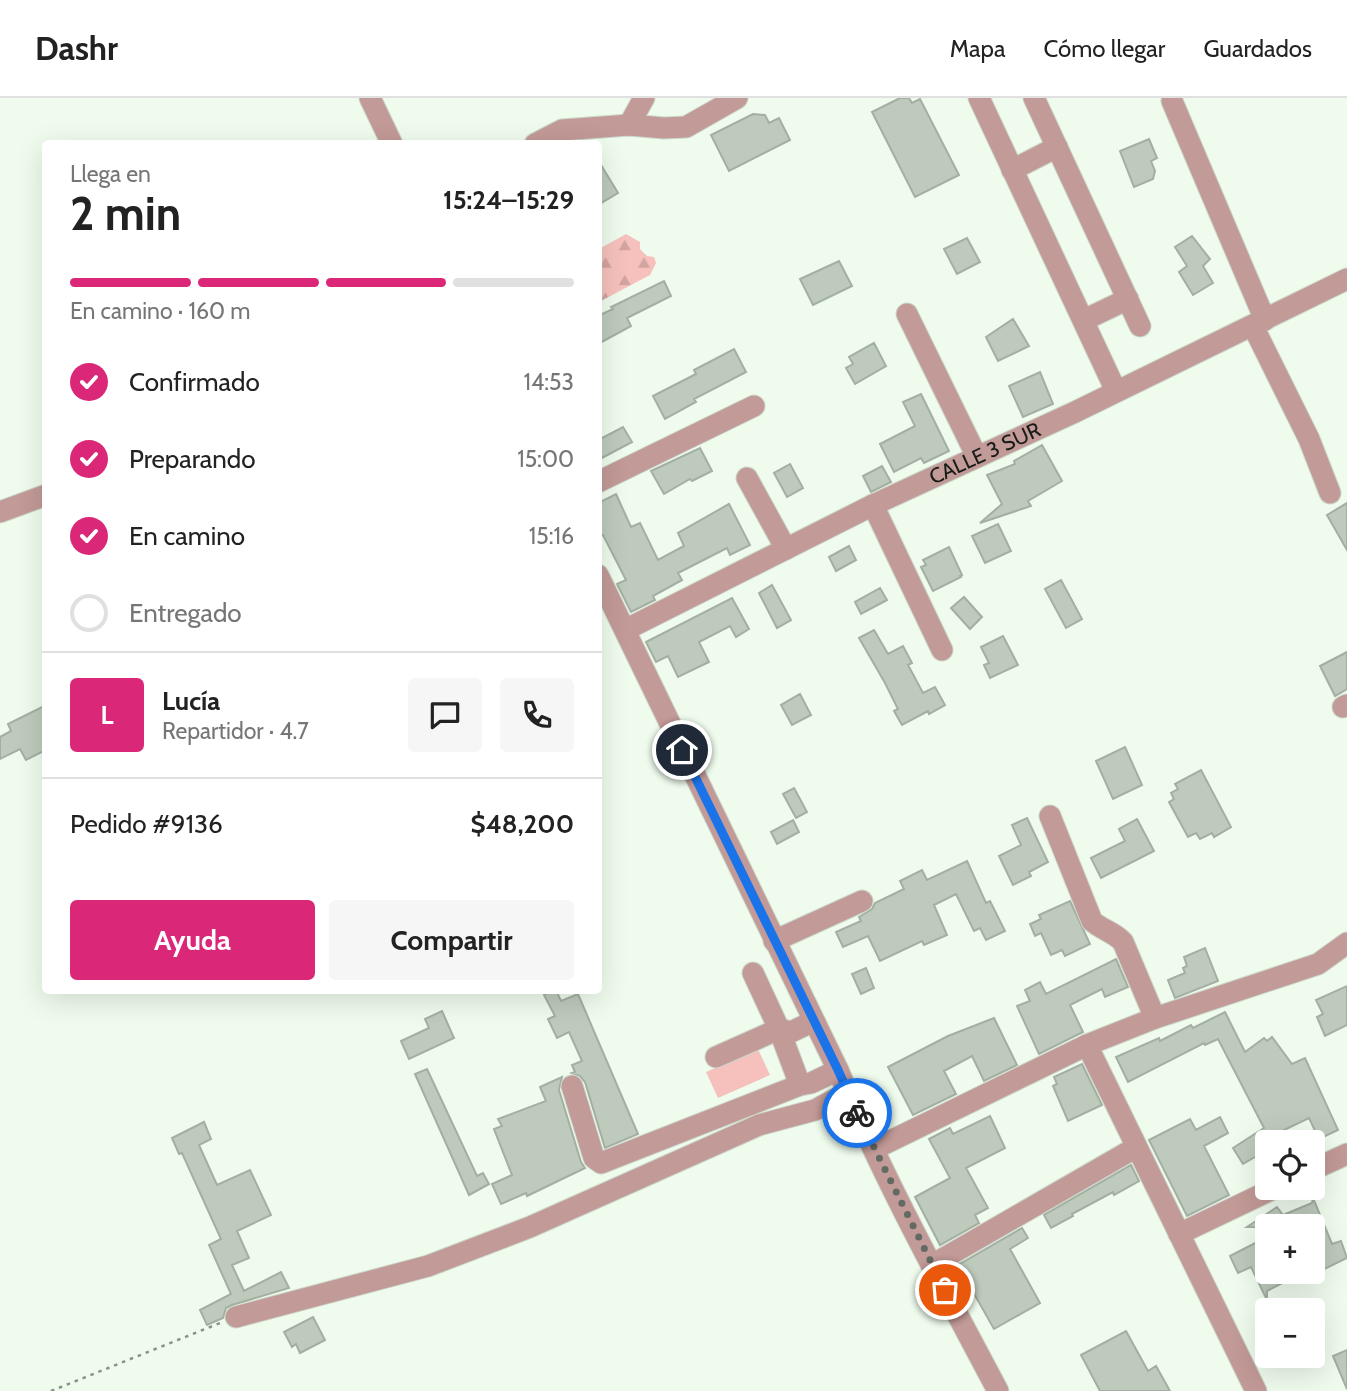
<!DOCTYPE html>
<html lang="es">
<head>
<meta charset="utf-8">
<style>
	:root { --surface:#fff; --page:#f6f6f6; --text:#222; --muted:#767676; --line:#e0e0e0; --accent:#db2777 }
	body { margin:0; font-family:Cabin,sans-serif; background:var(--page); color:var(--text); height:100vh; display:flex; flex-direction:column; font-size:26px; white-space:nowrap }
	* { box-sizing:border-box; margin:0 }
	p { font-size:23px; color:var(--muted) }
	.icon { flex:none; width:38px; height:38px; fill:none; stroke:currentColor; stroke-width:2; stroke-linecap:round; stroke-linejoin:round }
	.map { position:relative; flex:1; overflow:hidden }
	.drawer { position:absolute; left:42px; top:42px; width:560px; height:854px; display:flex; flex-direction:column; background:var(--surface); border-radius:7px; box-shadow:0 7px 28px #0002 }
	.drawer>* { flex:none }
	.buttons { position:absolute; left:1255px; top:1032px; display:grid; gap:14px }
	.buttons a { display:grid; place-items:center; width:70px; height:70px; border-radius:7px; background:var(--surface); box-shadow:0 7px 28px #0002; font-size:35px }
	.pin { position:absolute; display:grid; place-items:center; width:60px; height:60px; color:#fff; margin:-30px; border:4px solid #fff; border-radius:50%; box-shadow:0 2px 7px #0007 }
	.courier { position:absolute; display:grid; place-items:center; width:70px; height:70px; margin:-35px; border:5px solid #1a73e8; border-radius:50%; background:#fff; color:#222; box-shadow:0 2px 9px #0007 }
	.head em { font-style:normal; font-weight:700 }
	.head div { display:flex; flex-direction:column-reverse }
	.head { display:flex; align-items:center; justify-content:space-between; height:119px; padding:0 28px }
	h1 { font-size:46px; font-weight:700; line-height:52px }
	.bar { display:grid; grid-template-columns:repeat(4,1fr); gap:10px 7px; align-content:center; height:84px; padding:0 28px }
	.bar i { height:9px; border-radius:5px; background:var(--line) }
	.bar .active { background:var(--accent) }
	.bar p { grid-column:span 4 }
	.line { display:flex; align-items:center; gap:18px; padding:0 28px; border-top:2px solid var(--line) }
	.line div { flex:1 }
	.round { display:grid; place-items:center; flex:none; width:74px; height:74px; border-radius:7px; background:var(--page) }
	ol { padding:0 28px; list-style:none }
	li { display:flex; align-items:center; gap:21px; height:77px }
	li p { margin-inline-start:auto }
	li .icon { padding:7px; border-radius:50%; background:var(--accent); color:#fff; stroke-width:4 }
	li:last-child { color:var(--muted) }
	li i { width:38px; height:38px; border:4px solid var(--line); border-radius:50% }
	.cta { display:flex; gap:14px; margin-top:auto; padding:14px 28px }
	.cta a { flex:1; height:80px; border-radius:7px; background:var(--accent); color:#fff; font-size:28px; font-weight:700; line-height:80px; text-align:center }
	.cta a+a { background:var(--page); color:var(--text) }
	header { display:flex; align-items:center; gap:42px; box-sizing:border-box; height:98px; padding:0 35px; background:var(--surface); border-bottom:2px solid var(--line) }
	header strong { font-size:33px }
	nav { display:flex; gap:38px; margin-inline-start:auto; font-size:24px }
	.map>svg:first-child { display:block }
	.forest { fill:url(#forest-firs) }
	.pitch { fill:#f6c1bc }
	.building { fill:#bdcabc; stroke:#a3afa2; stroke-width:2 }
	.lines { fill:none; stroke-linecap:round; stroke-linejoin:round }
	.minor-casing { stroke:#ccd7cb; stroke-width:23 }
	.path { stroke:#899289; stroke-width:2.5; stroke-dasharray:3.5 5; stroke-linecap:butt }
	.minor { stroke:#c29a97; stroke-width:21 }
	.done { stroke:#636a63; stroke-width:7; stroke-dasharray:0 12.6 }
	.route { stroke:#1a73e8; stroke-width:9 }
	.labels { text-anchor:middle; stroke-width:6; stroke-linejoin:round; paint-order:stroke }
	.street-label { font-size:21px; fill:#181c18; stroke:#eefbed }
</style>
</head>
<body>
<header>
<strong>Dashr</strong>
<nav><a>Mapa</a><a>Cómo llegar</a><a>Guardados</a></nav>
</header>
<div class="map">
<svg width="1347" height="1293" viewBox="0 0 1347 1293">
	<defs>
		<pattern id="forest-firs" width="22" height="20" patternUnits="userSpaceOnUse" patternTransform="scale(1.75)"><rect width="22" height="20" fill="#f6c1bc"/><path d="M5 1l3.5 6h-7zM16 11l3.5 6h-7z" fill="#d2a5a1"/></pattern>
	</defs>
	<rect width="100%" height="100%" fill="#eefbed"/>
	<path class="forest" d="M626,136L640,144V151L647,158L654,159L656,165L650,177L599,204V151Z"/>
	<path class="pitch" d="M758,951L770,977L718,1000L706,974Z"/>
	<path class="building" d="M900,0H909L912,5L920,1L959,77L915,99L872,14Z
		M753,16L765,17L769,25L779,20L790,42L729,73L711,37Z
		M1149,41L1157,60L1151,63L1155,73L1153,81L1134,89L1120,53Z
		M598,62L618,95L598,107Z
		M1192,138L1210,161L1203,168L1213,185L1193,197L1179,174L1187,168L1175,149Z
		M967,140L980,164L957,176L944,151Z
		M839,163L852,188L813,207L800,181Z
		M664,183L671,198L627,220L631,228L598,246V218L613,211L611,209Z
		M1013,221L1029,248L998,263L986,239Z
		M874,245L886,268L855,286L846,270L853,266L849,259Z
		M734,251L746,274L694,301L696,304L665,321L653,298L696,276L694,272Z
		M1040,274L1053,306L1023,319L1009,288Z
		M921,296L949,353L924,365L921,360L894,374L880,346L915,328L903,304Z
		M623,329L632,344L598,362V342Z
		M1042,347L1062,383L1028,403L1031,408L980,425L1002,406L987,377L1015,366L1014,363Z
		M700,350L712,373L692,383L690,381L664,396L651,373Z
		M790,366L803,390L787,399L774,375Z
		M882,368L891,384L871,394L863,378Z
		M616,396L631,429L640,425L658,462L684,448L678,435L729,406L750,447L730,457L727,450L678,475L682,482L653,498L655,502L631,514L617,486L626,482L603,437L598,439V405Z
		M1347,405V452L1327,417Z
		M998,426L1011,453L985,465L972,438Z
		M849,448L856,462L836,473L829,459Z
		M949,449L962,477L960,478L961,479L933,493L921,469L926,467L923,462Z
		M1061,482L1082,521L1066,530L1045,491Z
		M772,487L791,522L777,530L759,495Z
		M880,490L887,502L861,516L855,504Z
		M964,499L982,519L970,531L951,510Z
		M732,500L749,531L736,539L730,528L699,544L709,564L678,579L668,558L656,564L646,544Z
		M874,532L888,556L903,548L912,565L908,567L923,595L935,589L945,607L929,616L928,613L902,627L894,613L898,611L885,585L859,540Z
		M1003,538L1018,567L990,580L984,567L989,565L981,549Z
		M1347,554V591L1335,598L1320,568Z
		M800,596L811,617L792,627L781,607Z
		M46,607V652L26,662L20,651L0,661V639L11,633L8,626Z
		M1125,649L1142,687L1113,701L1096,663Z
		M1201,672L1231,729L1214,739L1212,735L1200,741L1196,735L1188,739L1169,704L1174,701L1171,695L1178,691L1175,686Z
		M794,690L807,714L796,720L783,696Z
		M1027,720L1048,764L1029,774L1031,778L1013,787L999,758L1021,747L1012,727Z
		M1137,721L1154,753L1101,780L1091,760L1125,743L1119,731Z
		M793,722L799,734L777,746L771,734Z
		M967,763L986,805L990,803L1005,833L986,842L980,830L974,833L956,796L934,807L947,837L924,847L922,843L880,863L868,838L843,849L836,834L861,823L859,819L872,811L875,805L904,791L900,783L922,772L927,782Z
		M1070,803L1090,846L1065,858L1062,852L1051,857L1041,835L1035,838L1030,826L1041,821L1039,817Z
		M1205,850L1218,883L1175,900L1168,882L1185,875L1183,870L1187,868L1184,859Z
		M1116,861L1128,889L1105,899L1102,891L1070,907L1083,934L1039,956L1017,908L1030,903L1025,892L1040,884L1046,896Z
		M866,870L874,890L861,896L852,876Z
		M1347,888V927L1325,938L1317,919L1323,916L1316,902Z
		M553,892H556L561,903L578,896L638,1036L605,1050L585,984L580,978L572,975L575,974L572,967L582,963L569,934L557,940L548,921L555,918L544,897Z
		M442,913L454,940L409,961L401,943L429,930L425,921Z
		M1225,914L1245,954L1264,940L1267,943L1272,939L1292,966L1305,960L1338,1032L1319,1041L1309,1020L1284,1032L1289,1045H1267V1052L1243,1066L1233,1050L1264,1030L1218,941L1205,947L1204,945L1128,984L1116,959L1159,940L1160,943L1191,927L1193,930Z
		M994,920L1017,967L984,983L972,958L944,973L956,996L913,1017L888,969L948,938Z
		M1082,966L1102,1007L1068,1023L1053,988L1057,986L1054,979Z
		M427,971L477,1078L483,1075L489,1086L469,1097L415,976Z
		M562,979L559,992L581,1064L585,1070L527,1098L526,1095L501,1106L492,1086L512,1077L494,1031L502,1028L498,1021L546,1003L540,989Z
		M990,1018L1005,1050L966,1070L988,1110L975,1117L979,1125L940,1147L915,1099L950,1080L929,1041L950,1030L953,1036Z
		M1220,1019L1228,1035L1204,1048L1229,1097L1187,1118L1149,1042L1190,1021L1196,1032Z
		M204,1024L211,1041L199,1047L217,1087L250,1072L271,1117L237,1133L249,1160L232,1167L244,1193L281,1174L289,1190L232,1207L226,1210L223,1220L207,1227L200,1212L231,1196L209,1147L221,1141L182,1055L179,1056L172,1040Z
		M1131,1067L1139,1083L1114,1097L1113,1094L1072,1116L1073,1118L1051,1130L1044,1117Z
		M1313,1100L1332,1146L1341,1143L1347,1160L1312,1177V1129H1247L1277,1109L1283,1117L1312,1105Z
		M1022,1130L1028,1140L1010,1151L1040,1205L994,1231L964,1178L959,1181L953,1170Z
		M1267,1139V1174H1304L1267,1193V1202L1251,1169L1238,1175L1230,1158Z
		M313,1219L325,1242L300,1255L296,1246L292,1249L284,1234Z
		M1126,1233L1148,1273L1156,1268L1170,1293H1100L1081,1257Z
		M1347,1252V1291L1333,1258Z"/>
	<g class="lines">
		<defs>
			<g id="minor">
				<path d="M370,0L392,46"/>
				<path d="M979,0L1116,293"/>
				<path d="M1034,0L1140,228"/>
				<path d="M1172,3L1265,222"/>
				<path d="M629,27L644,0"/>
				<path d="M535,46L562,32L629,27L664,30L686,29L737,0"/>
				<path d="M1012,72L1057,49"/>
				<path d="M907,216L977,359"/>
				<path d="M1084,222L1128,201"/>
				<path d="M1253,228L1309,341L1330,395"/>
				<path d="M747,380L786,451"/>
				<path d="M598,384L754,308"/>
				<path d="M873,407L942,552"/>
				<path d="M0,414L46,397"/>
				<path d="M598,477L838,972C884,1082 942,1187 998,1293"/>
				<path id="s1" d="M625,532L873,407L1075,314L1347,181"/>
				<path d="M1343,609L1347,607"/>
				<path d="M1050,718L1092,823C1102,832 1114,834 1123,844L1155,920"/>
				<path d="M774,843L862,803"/>
				<path d="M753,875L779,931L800,987"/>
				<path d="M1087,947L1256,1293"/>
				<path d="M716,959L779,931L791,934L814,923"/>
				<path d="M572,988L594,1060L601,1065L800,987L811,985L838,972"/>
				<path d="M874,1051L1087,947L1155,920L1318,866L1347,845"/>
				<path d="M1312,1072L1347,1056"/>
				<path d="M1179,1136L1275,1090"/>
				<path d="M932,1167L1135,1050"/>
				<path d="M236,1219L428,1168L530,1129L759,1027L815,1012L848,994"/>
			</g>
		</defs>
		<use href="#minor" class="minor-casing"/>
		<path class="path" d="M51,1293L220,1225"/>
		<use href="#minor" class="minor"/>
	</g>
	<g class="lines">
		<path class="done" d="M857,1015L945,1192"/>
		<path class="route" d="M682,652L838,972L857,1015"/>
	</g>
	<g class="labels">
		<g class="street-label">
			<text dy="7" stroke="none"><textPath href="#s1" startOffset="401">CALLE 3 SUR</textPath></text>
		</g>
	</g>
</svg>
<div class="buttons">
<a><svg class="icon" aria-label="locate" viewBox="0 0 24 24"><circle cx="12" cy="12" r="6"/><path d="M12 2v4M12 18v4M2 12h4M18 12h4"/></svg></a>
<a>+</a>
<a>−</a>
</div>
<div class="pin" style="left:945px;top:1192px;background:#ea580c"><svg class="icon" aria-label="bag" viewBox="0 0 24 24"><path d="M5 8h14l-1 12H6zM9 8a3 3 0 0 1 6 0"/></svg></div>
<div class="pin" style="left:682px;top:652px;background:#1f2937"><svg class="icon" aria-label="home" viewBox="0 0 24 24"><path d="M3 11l9-7 9 7M6 9v11h12V9"/></svg></div>
<div class="courier" style="left:857px;top:1015px"><svg class="icon" aria-label="bike" viewBox="0 0 24 24"><circle cx="6" cy="16" r="4"/><circle cx="18" cy="16" r="4"/><path d="M6 16l4-8h5l3 8M10 8l3 8H6M13 5h3"/></svg></div>
<section class="drawer">
<div class="head"><div><h1>2 min</h1><p>Llega en</p></div><em>15:24–15:29</em></div>
<div class="bar"><i class="active"></i><i class="active"></i><i class="active"></i><i></i><p>En camino · 160 m</p></div>
<ol>
<li><svg class="icon" aria-label="check" viewBox="0 0 24 24"><path d="M5 12l5 5 9-10"/></svg>Confirmado<p>14:53</p></li>
<li><svg class="icon" aria-label="check" viewBox="0 0 24 24"><path d="M5 12l5 5 9-10"/></svg>Preparando<p>15:00</p></li>
<li><svg class="icon" aria-label="check" viewBox="0 0 24 24"><path d="M5 12l5 5 9-10"/></svg>En camino<p>15:16</p></li>
<li><i></i>Entregado</li>
</ol>
<div class="line" style="height:126px"><b class="round" style="background:var(--accent);color:#fff">L</b><div><b>Lucía</b><p>Repartidor · 4.7</p></div><a class="round"><svg class="icon" aria-label="chat" viewBox="0 0 24 24"><path d="M4 5h16v11H9l-5 4z"/></svg></a><a class="round"><svg class="icon" aria-label="phone" viewBox="0 0 24 24"><path d="M5 4h4l2 5-3 2q2 4 5 5l2-3 5 2v4C11 20 4 13 5 4z"/></svg></a></div>
<div class="line" style="height:91px"><div>Pedido #9136</div><b>$48,200</b></div>
<div class="cta"><a>Ayuda</a><a>Compartir</a></div>
</section>
</div>
</body>
</html>
